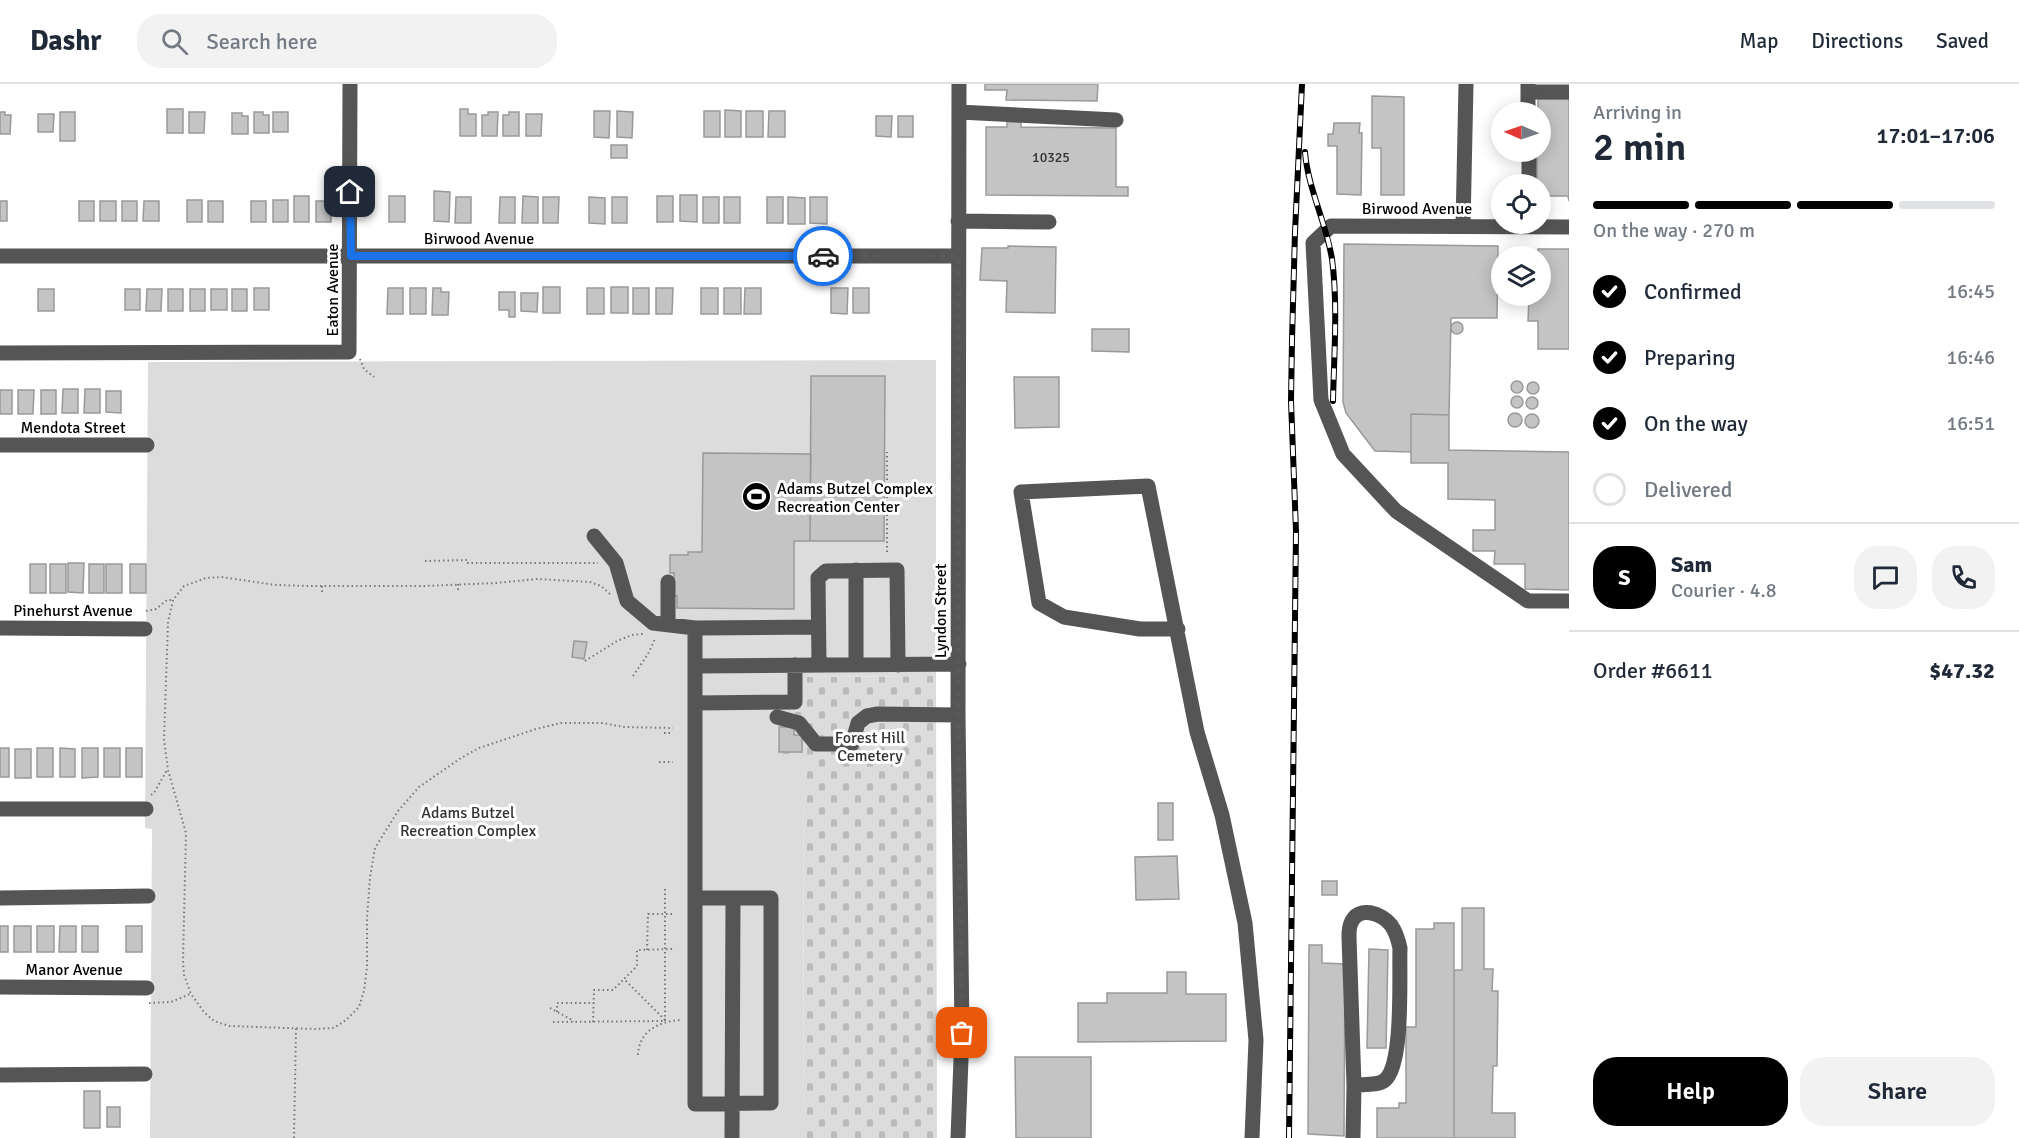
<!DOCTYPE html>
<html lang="en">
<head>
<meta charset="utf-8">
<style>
	:root { --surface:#fff; --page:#f2f2f3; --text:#1f2937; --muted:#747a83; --line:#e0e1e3; --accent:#000 }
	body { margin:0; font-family:Signika,sans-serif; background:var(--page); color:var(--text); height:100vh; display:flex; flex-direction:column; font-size:22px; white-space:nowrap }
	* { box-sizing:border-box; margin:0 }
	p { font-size:20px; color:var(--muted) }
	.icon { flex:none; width:33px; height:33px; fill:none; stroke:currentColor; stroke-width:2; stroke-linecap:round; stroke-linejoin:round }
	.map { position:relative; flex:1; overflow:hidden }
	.panel { display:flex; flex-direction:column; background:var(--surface); width:450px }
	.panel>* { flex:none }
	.needle { width:39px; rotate:272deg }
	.tools { position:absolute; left:1491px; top:18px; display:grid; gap:12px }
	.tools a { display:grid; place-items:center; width:60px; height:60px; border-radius:50%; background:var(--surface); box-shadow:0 3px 15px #0003; font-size:30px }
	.pin { position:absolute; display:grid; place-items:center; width:51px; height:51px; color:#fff; margin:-26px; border-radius:12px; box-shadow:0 3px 9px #0006 }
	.courier { position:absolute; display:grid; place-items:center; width:60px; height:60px; margin:-30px; border:4px solid #1a73e8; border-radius:50%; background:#fff; color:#222; box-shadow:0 2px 8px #0007 }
	.summary em { font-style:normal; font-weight:600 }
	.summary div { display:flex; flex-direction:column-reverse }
	.summary { display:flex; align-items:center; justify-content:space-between; height:102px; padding:0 24px }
	h1 { font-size:39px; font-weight:600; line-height:45px }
	.bar { display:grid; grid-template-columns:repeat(4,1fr); gap:9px 6px; align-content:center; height:72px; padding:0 24px }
	.bar i { height:8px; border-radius:4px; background:var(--line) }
	.bar .active { background:var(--accent) }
	.bar p { grid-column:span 4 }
	.line { display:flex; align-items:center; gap:15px; padding:0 24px; border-top:2px solid var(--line) }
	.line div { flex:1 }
	.round { display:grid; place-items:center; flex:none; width:63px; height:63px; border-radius:24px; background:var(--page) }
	ol { padding:0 24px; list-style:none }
	li { display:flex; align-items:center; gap:18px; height:66px }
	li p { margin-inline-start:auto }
	li .icon { padding:6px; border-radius:50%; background:var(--accent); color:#fff; stroke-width:4 }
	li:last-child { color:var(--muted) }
	li i { width:33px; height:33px; border:3px solid var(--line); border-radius:50% }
	.primary-button { display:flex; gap:12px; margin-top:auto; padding:12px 24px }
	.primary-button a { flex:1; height:69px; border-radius:24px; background:var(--accent); color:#fff; font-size:24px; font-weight:600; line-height:69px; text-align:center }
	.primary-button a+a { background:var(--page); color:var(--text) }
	header { display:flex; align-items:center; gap:36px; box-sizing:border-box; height:84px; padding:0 30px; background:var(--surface); border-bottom:2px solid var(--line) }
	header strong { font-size:28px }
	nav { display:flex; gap:33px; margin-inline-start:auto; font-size:21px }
	.search { width:420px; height:54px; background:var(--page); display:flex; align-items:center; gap:15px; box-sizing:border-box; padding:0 21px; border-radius:24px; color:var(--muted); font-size:22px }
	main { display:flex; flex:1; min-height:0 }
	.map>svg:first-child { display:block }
	.cemetery { fill:url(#cemetery-stones) }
	.green { fill:#dcdcdc }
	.building { fill:#c4c4c4; stroke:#999; stroke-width:1.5 }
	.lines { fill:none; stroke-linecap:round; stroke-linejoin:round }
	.path { stroke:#777; stroke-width:2; stroke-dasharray:1.5 3; stroke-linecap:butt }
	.minor { stroke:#555; stroke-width:15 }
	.rail-casing { stroke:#000; stroke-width:6 }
	.rail { stroke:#fff; stroke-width:4; stroke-dasharray:11; stroke-linecap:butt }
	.done { stroke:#595959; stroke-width:6; stroke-dasharray:0 10.8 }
	.route { stroke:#1a73e8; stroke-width:8 }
	.labels { text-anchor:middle; stroke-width:6; stroke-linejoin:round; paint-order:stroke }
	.number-label { font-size:14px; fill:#313131 }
	.street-label { font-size:16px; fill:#000; stroke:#fff }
	.poi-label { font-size:16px; fill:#000; stroke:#fff; text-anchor:start }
	.park-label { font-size:16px; fill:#333; stroke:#fff }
</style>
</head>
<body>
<header>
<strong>Dashr</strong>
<div class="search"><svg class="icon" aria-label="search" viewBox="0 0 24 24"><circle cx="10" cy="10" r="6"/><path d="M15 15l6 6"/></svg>Search here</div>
<nav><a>Map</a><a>Directions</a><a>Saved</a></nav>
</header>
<main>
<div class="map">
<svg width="1569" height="1054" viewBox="0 0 1569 1054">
	<defs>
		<pattern id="cemetery-stones" width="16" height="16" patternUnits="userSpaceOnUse" patternTransform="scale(1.5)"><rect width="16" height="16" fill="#dcdcdc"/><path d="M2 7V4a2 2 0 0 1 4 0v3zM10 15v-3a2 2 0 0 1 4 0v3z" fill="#bbb"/></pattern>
	</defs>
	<rect width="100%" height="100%" fill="#fff"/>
	<path class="cemetery" d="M936,592L937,1054H804L803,671H778L777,628L803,593Z"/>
	<path class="green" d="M936,276V592L803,593V628H777L778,670L803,671L804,1054H150L152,745L145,744L148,278Z"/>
	<path class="building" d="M985,0H1098L1097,17L1006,16L1007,6H985Z
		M1372,12L1404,13V111H1381V64H1372Z
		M1538,15H1569V117L1568,112H1540V100H1537V68H1540V28H1538Z
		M167,25H183V49H167Z
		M460,25H468V30H476V52H460Z
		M725,26L741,27V53H725Z
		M594,27H610L609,54L594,53Z
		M617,27L633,28L632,54L617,53Z
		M704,27H720V53H704Z
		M746,27H763V53H746Z
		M769,27H785V53H768Z
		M0,28H5V31H11L10,50H0Z
		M60,28H75V57H60Z
		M189,28H205L204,49H189Z
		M254,28H263V31H269V49H254Z
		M273,28H288V48H273Z
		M488,28H498L497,52H482V31H488Z
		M509,28H519V52H503V31H509Z
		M232,29H242V32H248V50H232Z
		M38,30H54L53,48H38Z
		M526,30H542L541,52H526Z
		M876,32H892L891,53L876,52Z
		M898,32H913V53H898Z
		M1007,38H1021V43L1116,44V103H1128V112L986,111V43H1007Z
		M1334,39H1360L1359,49H1362L1361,111L1337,110V62H1328V50H1333Z
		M611,61H627V74H611Z
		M434,107L450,108L449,138L434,137Z
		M680,111H697V138L680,137Z
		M294,112H309V138H294Z
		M389,112H405V138H389Z
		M523,112L538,113V139H522Z
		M657,112H673V138H657Z
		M456,113H471V139H455Z
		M500,113H515V139H499Z
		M543,113H559L558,139H543Z
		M589,113L605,114V140L589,139Z
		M612,113H627V139H612Z
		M703,113H719V139H703Z
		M724,113H740V139H724Z
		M767,113H783V139H767Z
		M788,113L805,114V140H788Z
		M810,113H827V140L810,139Z
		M187,116H202V138H187Z
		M273,116H288V138H273Z
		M0,117H7V137H0Z
		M79,117H94V137H79Z
		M100,117H116V137H100Z
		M122,117H137V137H122Z
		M144,117H159V137H143Z
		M208,117H223V138H208Z
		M251,117H266V138H251Z
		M316,117H331V138H316Z
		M1344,160L1498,162L1497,234H1451L1449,331L1411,330V368L1375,367L1346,329L1343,318Z
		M1008,162L1056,163L1055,229L1006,228L1007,197L980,196L982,164H1008Z
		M1538,165H1569V265H1538V237H1528L1529,212H1540V172H1538Z
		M543,203H560V229H543Z
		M611,203H628V229H611Z
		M254,204H269V226H254Z
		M388,204H403V230H387Z
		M410,204H426V230H410Z
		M433,204H441V208H449L448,231H432Z
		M587,204H604V230H587Z
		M633,204H649V230H633Z
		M656,204H673L672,230H656Z
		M701,204H718V230H701Z
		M724,204H741V230H724Z
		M745,204H761V230H744Z
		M831,204H848L847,230L831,229Z
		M853,204H869V229H853Z
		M38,205H54V227H38Z
		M125,205H140V226H125Z
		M147,205H162L161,227H146Z
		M168,205H183V227H168Z
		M190,205H205V227H190Z
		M211,205H227V226H211Z
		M232,205H247V227H232Z
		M499,208H515V233H509V226H499Z
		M521,209H538L537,228L521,227Z
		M1451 244a6 6 0 1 1 12 0a6 6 0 1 1-12 0Z
		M1092,245H1129V268L1092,267Z
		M811,292H885L884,457H810Z
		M1014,293H1059V343L1015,344Z
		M1511 303a6 6 0 1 1 12 0a6 6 0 1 1-12 0Z
		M1527 304a6 6 0 1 1 12 0a6 6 0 1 1-12 0Z
		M63,305H78V329H62Z
		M85,305H100V329H84Z
		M0,306H12V330H0Z
		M18,306H34L33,330H18Z
		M41,306H56V330H41Z
		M106,307H121V329L106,328Z
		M1511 318a6 6 0 1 1 12 0a6 6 0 1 1-12 0Z
		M1526 319a6 6 0 1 1 12 0a6 6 0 1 1-12 0Z
		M1508 336a7 7 0 1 1 14 0a7 7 0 1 1-14 0Z
		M1525 337a7 7 0 1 1 14 0a7 7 0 1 1-14 0Z
		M1411,330L1449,331V366L1569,368V506L1525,505V480H1494L1495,467H1473V446H1495V416L1448,415V379H1411Z
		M703,369L811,370L810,457H794V525L677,524V512H673L674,489H670V471H688V468H702Z
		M68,479H84L83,509L68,508Z
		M30,480H46V509H30Z
		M50,480H66V509H50Z
		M89,480H104V509H89Z
		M106,480H122V509H106Z
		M130,480H146V509H130Z
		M574,557L587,558L584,575L572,573Z
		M779,643H794V651H802V668H779Z
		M0,664H9V693H0Z
		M37,664H53V693H37Z
		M60,664L75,665V693H60Z
		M82,664H98V693L82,694Z
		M104,664H120V693H104Z
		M126,664H142V693H126Z
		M15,665H31V694H15Z
		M1158,719H1173V756H1158Z
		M1177,772L1179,815L1136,816L1135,773Z
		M1322,797H1337V811H1322Z
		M1462,824H1484V885H1493L1492,907H1498L1497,982H1493L1492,1029H1515V1054H1454V886H1462Z
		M1434,839H1454V1054H1377V1024H1399V1019H1406V943H1416V845H1434Z
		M0,842H8V868H0Z
		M14,842H31V868H14Z
		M37,842H54V868H37Z
		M60,842H76V868H59Z
		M82,842H98V868H82Z
		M126,842H142V868H126Z
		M1309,861H1322V879L1345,880L1344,1052L1308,1050Z
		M1369,865L1388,866L1386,964H1367Z
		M1167,888H1186V910H1226V957L1078,958V919H1107V909H1167Z
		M1015,973H1091V1054H1016Z
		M84,1007H100V1044H84Z
		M107,1023H120V1043H107Z"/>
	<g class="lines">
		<path class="path" d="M360,275L364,285L374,293
			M887,468V368
			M425,477L468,476V479H598
			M458,500V507
			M322,502V510
			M610,510L601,502L590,498L537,495L496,499L424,502H309L276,501L221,493L206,494L184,502L173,516L168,538L164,656L168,686L186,749L183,877L184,891L191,910L204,928L214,937L229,942L315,945L334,944L346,936L359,923L364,907L367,883V834L370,793L375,764L398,727L419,703L461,674L479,664L536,645L561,639H603L624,643L673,644
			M146,527L156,525L167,516H172
			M585,577L617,557L632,551L644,550
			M633,592L648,570L655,555
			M664,649H673
			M659,678H673
			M151,711L154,709L167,686
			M665,805V937
			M647,866L648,830H674
			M149,919L171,918L190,910
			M550,924L574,937
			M557,928V919H594
			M665,936L624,895L637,882V866L673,865
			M553,938L665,937
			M593,938L594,906H613L624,895
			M638,971C639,946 660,937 682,936
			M294,1054L296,944"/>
		<path class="minor" d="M1528,0V28
			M1528,8H1569
			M959,28L1116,36
			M1529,68V100
			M958,137L1049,138
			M1463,142L1466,0
			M1569,143L1331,142L1313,159L1321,316L1343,370L1396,427L1528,517H1569
			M0,172H958
			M0,269L349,268L350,0
			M0,361H147
			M594,452L616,479L627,517L653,539L695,544L818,543
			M856,486V581
			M668,498V541
			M0,544L145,545
			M695,544V1020L771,1019V814H695
			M1178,545H1140L1064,533L1039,519L1021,408L1148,402L1197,648L1222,731L1245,839L1256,956L1252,1054
			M819,581L818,494L826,487L897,486L898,581
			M695,582L959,580
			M695,619L795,618V581
			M777,633L799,639L816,660H852L858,639L867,632L878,630L958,631
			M0,725H146
			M0,814L148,812
			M0,903L147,904
			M0,991L145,990
			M732,1054L733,814
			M958,1054L962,949L958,631L959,0
			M1353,1054L1354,1001L1349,853C1349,849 1349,843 1351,839C1358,821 1382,829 1391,841C1396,848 1398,855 1400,864C1399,889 1404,980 1385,996C1378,1002 1363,1000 1354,1001"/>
		<defs>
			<path id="rail" d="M1305,68C1308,105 1326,138 1332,175C1338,219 1334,272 1333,317
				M1289,1054L1296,447L1291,317L1292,256L1295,148L1302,0"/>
		</defs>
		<use href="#rail" class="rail-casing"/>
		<use href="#rail" class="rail"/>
	</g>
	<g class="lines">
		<path class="done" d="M823,172H958V631L962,949"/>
		<path class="route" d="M350,108L351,172H823"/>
	</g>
	<defs>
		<symbol id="stadium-disc" viewBox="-11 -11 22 22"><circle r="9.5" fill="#000" stroke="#fff"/><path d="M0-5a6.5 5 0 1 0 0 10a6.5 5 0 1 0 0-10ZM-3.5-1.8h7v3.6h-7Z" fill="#fff"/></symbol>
	</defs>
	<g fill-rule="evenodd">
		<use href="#stadium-disc" x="740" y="396" width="33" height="33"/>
	</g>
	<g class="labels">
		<g class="number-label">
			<text x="1051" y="78">10325</text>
		</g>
		<g class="street-label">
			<text x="1417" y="130">Birwood Avenue</text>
			<text x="479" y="160">Birwood Avenue</text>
			<text transform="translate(332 206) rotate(-90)" y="6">Eaton Avenue</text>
			<text x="73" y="349">Mendota Street</text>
			<text x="73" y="532">Pinehurst Avenue</text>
			<text transform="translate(940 527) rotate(-90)" y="6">Lyndon Street</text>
			<text x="74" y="891">Manor Avenue</text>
		</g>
		<g class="poi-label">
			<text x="777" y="410">Adams Butzel Complex<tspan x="777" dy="18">Recreation Center</tspan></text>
		</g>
		<g class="park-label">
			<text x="870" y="659">Forest Hill<tspan x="870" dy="18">Cemetery</tspan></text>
			<text x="468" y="734">Adams Butzel<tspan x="468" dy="18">Recreation Complex</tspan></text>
		</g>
	</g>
</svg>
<div class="tools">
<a><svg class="needle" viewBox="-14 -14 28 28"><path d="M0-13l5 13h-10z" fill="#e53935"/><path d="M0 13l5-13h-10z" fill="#747a83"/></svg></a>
<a><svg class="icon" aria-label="locate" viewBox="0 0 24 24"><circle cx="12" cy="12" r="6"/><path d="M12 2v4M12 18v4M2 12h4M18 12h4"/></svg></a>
<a><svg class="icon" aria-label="layers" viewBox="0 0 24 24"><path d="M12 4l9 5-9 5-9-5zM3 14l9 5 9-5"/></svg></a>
</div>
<div class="pin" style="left:962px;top:949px;background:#ea580c"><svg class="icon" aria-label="bag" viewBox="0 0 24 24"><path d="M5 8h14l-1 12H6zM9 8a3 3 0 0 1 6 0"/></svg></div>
<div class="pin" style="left:350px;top:108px;background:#1f2937"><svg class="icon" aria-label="home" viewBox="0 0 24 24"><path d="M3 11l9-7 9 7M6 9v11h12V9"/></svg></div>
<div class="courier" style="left:823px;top:172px"><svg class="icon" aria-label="car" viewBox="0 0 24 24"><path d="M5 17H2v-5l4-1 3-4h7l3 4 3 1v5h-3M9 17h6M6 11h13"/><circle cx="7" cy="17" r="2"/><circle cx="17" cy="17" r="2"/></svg></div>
</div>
<section class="panel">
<div class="summary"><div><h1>2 min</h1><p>Arriving in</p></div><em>17:01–17:06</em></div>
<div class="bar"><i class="active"></i><i class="active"></i><i class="active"></i><i></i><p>On the way · 270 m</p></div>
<ol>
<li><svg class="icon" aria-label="check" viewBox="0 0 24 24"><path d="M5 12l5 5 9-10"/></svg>Confirmed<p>16:45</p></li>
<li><svg class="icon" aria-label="check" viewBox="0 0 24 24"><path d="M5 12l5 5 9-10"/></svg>Preparing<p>16:46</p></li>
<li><svg class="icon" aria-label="check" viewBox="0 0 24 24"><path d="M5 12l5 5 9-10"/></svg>On the way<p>16:51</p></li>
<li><i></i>Delivered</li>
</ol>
<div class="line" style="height:108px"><b class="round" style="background:var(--accent);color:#fff">S</b><div><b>Sam</b><p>Courier · 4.8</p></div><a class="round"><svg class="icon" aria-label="chat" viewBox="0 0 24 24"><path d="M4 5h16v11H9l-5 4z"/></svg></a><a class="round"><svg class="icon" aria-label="phone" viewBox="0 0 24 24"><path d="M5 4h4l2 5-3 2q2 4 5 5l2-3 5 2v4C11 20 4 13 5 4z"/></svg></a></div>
<div class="line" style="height:78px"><div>Order #6611</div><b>$47.32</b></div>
<div class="primary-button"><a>Help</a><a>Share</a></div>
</section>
</main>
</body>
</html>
